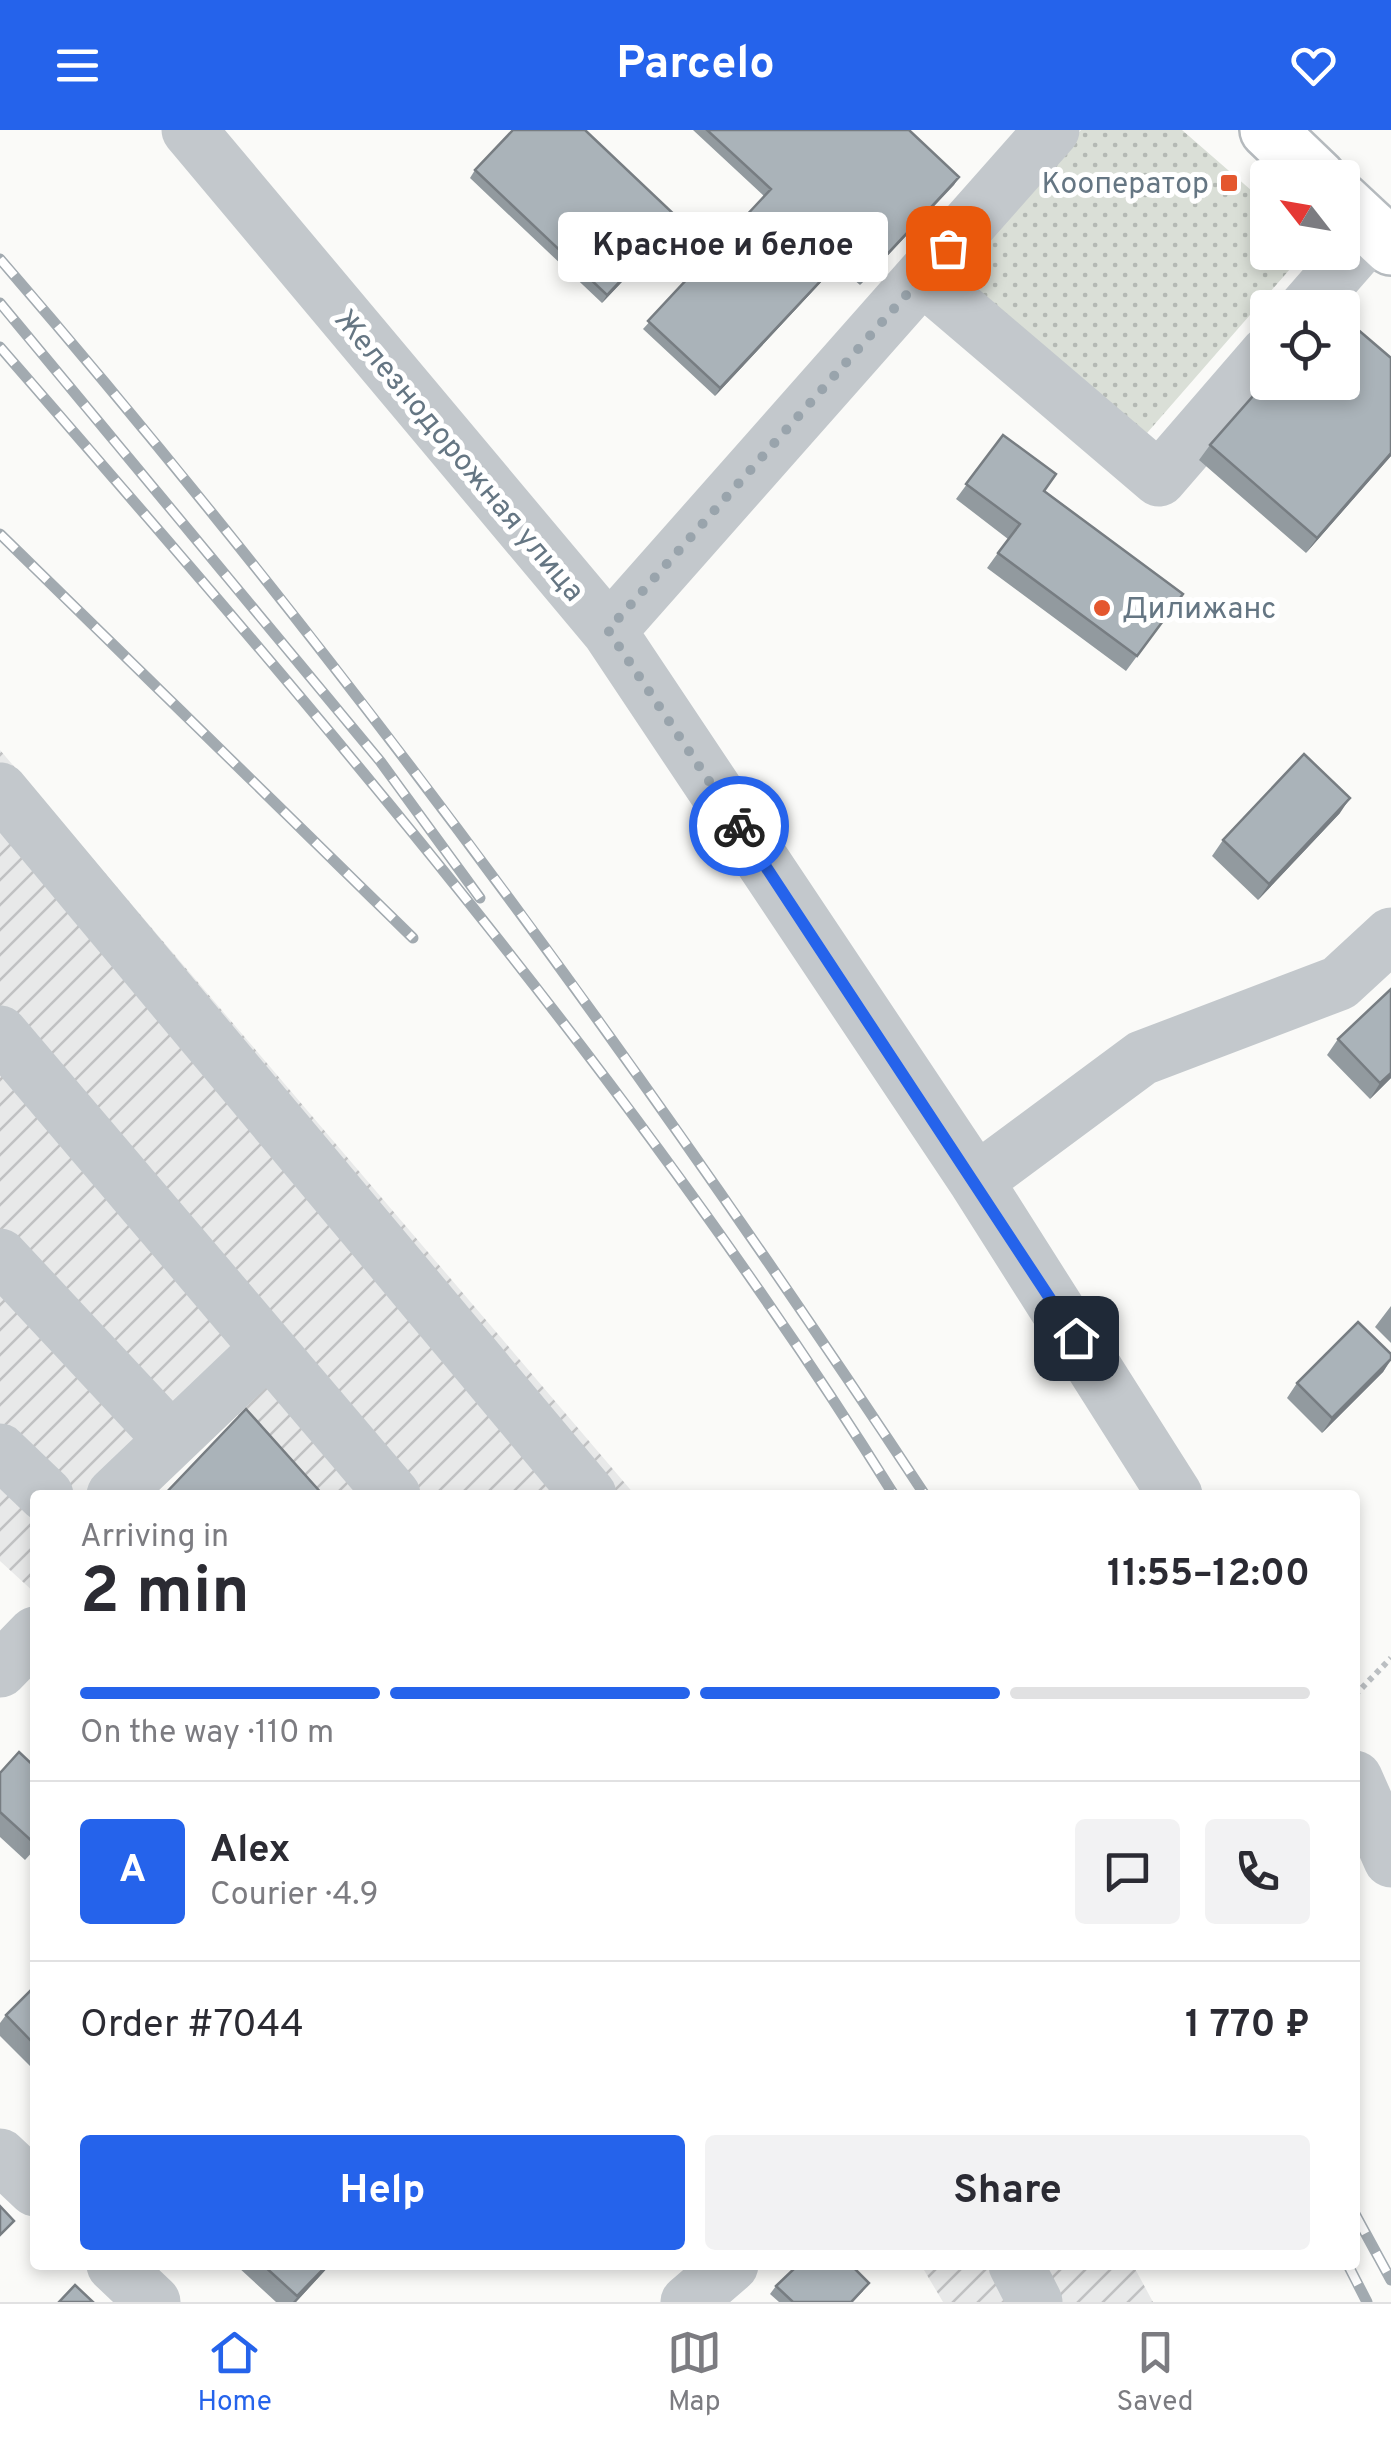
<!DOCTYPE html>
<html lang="en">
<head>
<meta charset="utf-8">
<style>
	:root { --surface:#fff; --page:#f2f2f3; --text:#2b2b33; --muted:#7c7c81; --line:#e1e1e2; --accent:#2563eb }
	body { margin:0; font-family:Overpass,sans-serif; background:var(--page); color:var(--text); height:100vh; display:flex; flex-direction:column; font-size:38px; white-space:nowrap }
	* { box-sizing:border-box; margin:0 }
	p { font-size:32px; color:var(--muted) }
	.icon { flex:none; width:55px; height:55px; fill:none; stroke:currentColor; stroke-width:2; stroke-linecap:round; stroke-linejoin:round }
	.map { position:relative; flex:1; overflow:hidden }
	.panel { position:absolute; left:30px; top:1360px; width:1330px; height:780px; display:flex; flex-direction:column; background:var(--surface); border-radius:10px; box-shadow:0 5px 15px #0003 }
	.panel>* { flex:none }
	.needle { width:65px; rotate:301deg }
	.tools { position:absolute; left:1250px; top:30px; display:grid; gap:20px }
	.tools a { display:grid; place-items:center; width:110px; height:110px; border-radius:10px; background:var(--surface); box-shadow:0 5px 15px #0003; font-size:50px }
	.pin { position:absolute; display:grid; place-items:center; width:85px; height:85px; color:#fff; margin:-42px; border-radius:20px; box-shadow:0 5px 15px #0006 }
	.courier { position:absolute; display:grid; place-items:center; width:100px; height:100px; margin:-50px; border:8px solid #2563eb; border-radius:50%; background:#fff; color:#222; box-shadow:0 2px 12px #0007 }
	.bubble { position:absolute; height:70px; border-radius:10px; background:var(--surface); box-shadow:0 5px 15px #0003; font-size:32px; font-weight:700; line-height:70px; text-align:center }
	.summary em { font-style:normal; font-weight:700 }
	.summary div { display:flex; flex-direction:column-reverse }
	.summary { display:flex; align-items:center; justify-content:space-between; height:170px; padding:0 50px }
	h1 { font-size:65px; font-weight:700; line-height:75px }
	.bar { display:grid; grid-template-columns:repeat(4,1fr); gap:15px 10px; align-content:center; height:120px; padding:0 50px }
	.bar i { height:12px; border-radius:8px; background:var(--line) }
	.bar .current { background:var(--accent) }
	.bar p { grid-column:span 4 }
	.line { display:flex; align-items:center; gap:25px; padding:0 50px; border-top:2px solid var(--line) }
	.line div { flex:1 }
	.round { display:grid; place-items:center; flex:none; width:105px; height:105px; border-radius:10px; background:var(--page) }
	.action { display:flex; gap:20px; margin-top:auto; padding:20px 50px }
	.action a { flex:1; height:115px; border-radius:10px; background:var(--accent); color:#fff; font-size:40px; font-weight:700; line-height:115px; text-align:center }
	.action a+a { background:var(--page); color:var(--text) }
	header { display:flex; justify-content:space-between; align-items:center; height:130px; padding:0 50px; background:var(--accent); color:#fff; font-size:45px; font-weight:700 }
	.menu { display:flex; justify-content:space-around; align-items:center; height:140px; border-top:2px solid var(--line); background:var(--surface); font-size:28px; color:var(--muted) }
	.menu a { display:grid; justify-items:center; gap:5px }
	.menu .current { color:var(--accent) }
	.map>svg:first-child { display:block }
	.industrial { fill:url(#industrial-furrows) }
	.park { fill:url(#park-dots) }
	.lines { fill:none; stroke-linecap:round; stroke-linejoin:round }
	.major-casing { stroke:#b5babe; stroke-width:60 }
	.path { stroke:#bbbfc2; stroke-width:6; stroke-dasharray:5 5; stroke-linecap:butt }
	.minor { stroke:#c3c8cc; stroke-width:55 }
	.major { stroke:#fff; stroke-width:55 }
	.rail-casing { stroke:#a2aab0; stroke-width:11 }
	.rail { stroke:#fff; stroke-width:8; stroke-dasharray:22; stroke-linecap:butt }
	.wall { fill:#929a9f }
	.shaded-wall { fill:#777d82 }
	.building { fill:#aab3b9; stroke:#777d82; stroke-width:2.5 }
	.done { stroke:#99a4ac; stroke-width:10; stroke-dasharray:0 18 }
	.route { stroke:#2563eb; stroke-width:12 }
	.poi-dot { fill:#e4572e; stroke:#fff; stroke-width:4 }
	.labels { text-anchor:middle; stroke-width:10; stroke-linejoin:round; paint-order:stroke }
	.poi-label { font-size:30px; fill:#657683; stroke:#fff; text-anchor:end }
	.street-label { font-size:30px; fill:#657683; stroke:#fff }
</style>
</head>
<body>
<header><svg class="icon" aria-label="menu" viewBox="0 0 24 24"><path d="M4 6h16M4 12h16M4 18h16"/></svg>Parcelo<svg class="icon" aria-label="heart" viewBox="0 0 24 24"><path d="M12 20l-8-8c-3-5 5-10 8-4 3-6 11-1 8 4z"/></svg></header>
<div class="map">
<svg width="1391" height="2172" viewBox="0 0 1391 2172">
	<defs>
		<pattern id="industrial-furrows" width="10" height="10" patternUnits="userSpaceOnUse" patternTransform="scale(2.5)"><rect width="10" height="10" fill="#e8e9e9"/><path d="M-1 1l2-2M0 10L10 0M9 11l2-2" fill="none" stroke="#c0c1c2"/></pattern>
		<pattern id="park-dots" width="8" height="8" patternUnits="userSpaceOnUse" patternTransform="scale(2.5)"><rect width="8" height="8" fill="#dadfd7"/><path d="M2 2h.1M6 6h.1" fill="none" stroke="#b4b9b4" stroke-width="1.8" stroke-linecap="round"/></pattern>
	</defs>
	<rect width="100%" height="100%" fill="#fafaf8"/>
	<path class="industrial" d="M0,620L635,1365H311L221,1267L130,1365H35V1463L0,1431Z
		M921,2135H1133L1153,2172H943Z"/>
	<path class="park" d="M1081,0H1182L1267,74L1268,122L1304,123L1147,303L953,145Z"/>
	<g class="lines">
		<defs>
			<path id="major" d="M1268,0L1318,48
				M1342,71L1391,117"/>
		</defs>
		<use href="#major" class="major-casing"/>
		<path class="path" d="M1355,1565L1391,1528"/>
		<path class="minor" d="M189,0L609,501L976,1051L1175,1365
			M922,147L1159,349L1268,223
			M1306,178L1374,100
			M609,501L1052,0
			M0,660L589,1365
			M0,903L393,1365
			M976,1051L1142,928L1339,853L1391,805
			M0,1126L170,1308
			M0,1321L46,1365
			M114,1365L268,1218
			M0,1540L35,1504
			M1355,1648L1391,1730
			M0,2026L35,2059
			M114,2135L153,2172
			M1016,2135L1035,2172
			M688,2172L731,2135"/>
		<use href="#major" class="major"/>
		<defs>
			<path id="rail" d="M0,129C337,519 641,935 925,1365
				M0,173L380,631L480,768
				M0,217C318,583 637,953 894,1365
				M0,404L413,808
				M1355,2084L1391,2150
				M1348,2135L1367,2172"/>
		</defs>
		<use href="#rail" class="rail-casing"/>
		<use href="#rail" class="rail"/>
	</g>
	<path class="wall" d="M693,0H909L959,47L860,155L837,135L715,266L643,199L764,66Z
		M475,40L674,97L602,173L470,48Z
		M1003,305L1045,361L1183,464L1126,541L987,438L1008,409L956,369Z
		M1210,315L1391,326L1306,423L1199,330Z
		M1340,683L1258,770L1212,726L1223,710Z
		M1338,909L1391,948L1370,969L1327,925Z
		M1391,1176V1213L1375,1197Z
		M1391,1224V1230L1383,1242L1322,1303L1287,1268L1297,1253Z
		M35,1637V1719L25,1730L0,1707V1643Z
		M35,1856V1941L0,1906V1893L6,1885Z
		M240,2135H330L296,2172H276L238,2137Z
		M776,2156L863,2161L853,2172H779L770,2164Z"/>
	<path class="shaded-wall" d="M959,47L954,55L860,155L865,148Z
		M679,89L674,97L602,173L607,165Z
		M843,127L837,135L715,266L720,258Z
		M1391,323V326L1306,423L1317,408Z
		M1350,668L1340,683L1258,770L1269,754Z
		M1391,943V948L1370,969L1380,953Z
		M1391,1229L1383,1242L1322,1303L1332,1288Z
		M327,2135H330L296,2172H293Z"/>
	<path class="building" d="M513,0H585L679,89L607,165L475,40Z
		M707,0H909L959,47L865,148L843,127L720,258L648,191L771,59Z
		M1342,186L1391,228V323L1317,408L1210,315L1268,249V252H1342Z
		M1003,305L1056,344L1044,361L1183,464L1137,526L998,423L1020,394L966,354Z
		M1304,624L1350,668L1269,754L1223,710Z
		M1391,859V943L1380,953L1338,909Z
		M1358,1192L1391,1224V1229L1332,1288L1297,1253Z
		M246,1279L323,1365H164Z
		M19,1622L35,1637V1714L0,1682V1643Z
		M35,1856V1915L6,1885Z
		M0,2076L14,2091L0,2105Z
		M263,2135H327L297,2166Z
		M798,2135H851L869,2153L851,2172H793L776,2156Z
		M75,2155L93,2172H59Z"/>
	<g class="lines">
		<path class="done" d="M739,696L608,500L948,118"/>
		<path class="route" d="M739,696L1076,1208"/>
	</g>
	<g class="poi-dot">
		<rect x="1219" y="43" width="20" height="20" rx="5"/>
		<circle cx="1102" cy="478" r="10"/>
	</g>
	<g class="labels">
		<g class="poi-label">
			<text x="1209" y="63">Кооператор</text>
			<text x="1122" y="488" text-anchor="start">Дилижанс</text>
		</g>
		<g class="street-label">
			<text transform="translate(460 325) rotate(50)" y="10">Железнодорожная улица</text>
		</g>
	</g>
</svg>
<div class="tools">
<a><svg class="needle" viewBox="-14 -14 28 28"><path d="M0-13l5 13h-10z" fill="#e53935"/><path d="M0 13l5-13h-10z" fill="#7c7c81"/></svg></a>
<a><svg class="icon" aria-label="locate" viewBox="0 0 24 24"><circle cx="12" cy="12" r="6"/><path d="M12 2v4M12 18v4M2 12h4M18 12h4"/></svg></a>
</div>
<div class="pin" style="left:948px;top:118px;background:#ea580c"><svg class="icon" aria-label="bag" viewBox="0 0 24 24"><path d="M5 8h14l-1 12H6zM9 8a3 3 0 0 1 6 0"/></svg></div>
<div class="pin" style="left:1076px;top:1208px;background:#1f2937"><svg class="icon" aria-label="home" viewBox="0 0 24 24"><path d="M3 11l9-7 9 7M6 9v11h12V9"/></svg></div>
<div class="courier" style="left:739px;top:696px"><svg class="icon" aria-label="bike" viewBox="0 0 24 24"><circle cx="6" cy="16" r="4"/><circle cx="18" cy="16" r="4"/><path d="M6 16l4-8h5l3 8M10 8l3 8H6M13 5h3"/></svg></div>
<div class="bubble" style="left:558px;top:82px;width:330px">Красное и белое</div>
<section class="panel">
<div class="summary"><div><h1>2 min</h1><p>Arriving in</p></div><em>11:55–12:00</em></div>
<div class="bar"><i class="current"></i><i class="current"></i><i class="current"></i><i></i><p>On the way · 110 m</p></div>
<div class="line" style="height:180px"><b class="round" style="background:var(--accent);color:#fff">A</b><div><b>Alex</b><p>Courier · 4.9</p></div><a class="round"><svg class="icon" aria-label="chat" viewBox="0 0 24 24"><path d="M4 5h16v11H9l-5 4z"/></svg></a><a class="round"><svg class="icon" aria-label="phone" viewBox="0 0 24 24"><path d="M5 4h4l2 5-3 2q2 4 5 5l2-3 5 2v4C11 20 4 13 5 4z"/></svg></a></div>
<div class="line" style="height:130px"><div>Order #7044</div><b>1 770 ₽</b></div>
<div class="action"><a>Help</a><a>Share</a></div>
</section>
</div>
<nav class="menu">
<a class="current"><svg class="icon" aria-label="home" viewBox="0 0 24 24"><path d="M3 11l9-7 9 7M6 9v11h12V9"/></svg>Home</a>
<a><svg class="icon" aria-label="map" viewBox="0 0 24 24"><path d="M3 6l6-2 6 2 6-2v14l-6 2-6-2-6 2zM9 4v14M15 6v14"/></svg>Map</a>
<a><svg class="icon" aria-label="saved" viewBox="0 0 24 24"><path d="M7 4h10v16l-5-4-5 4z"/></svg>Saved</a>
</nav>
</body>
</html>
